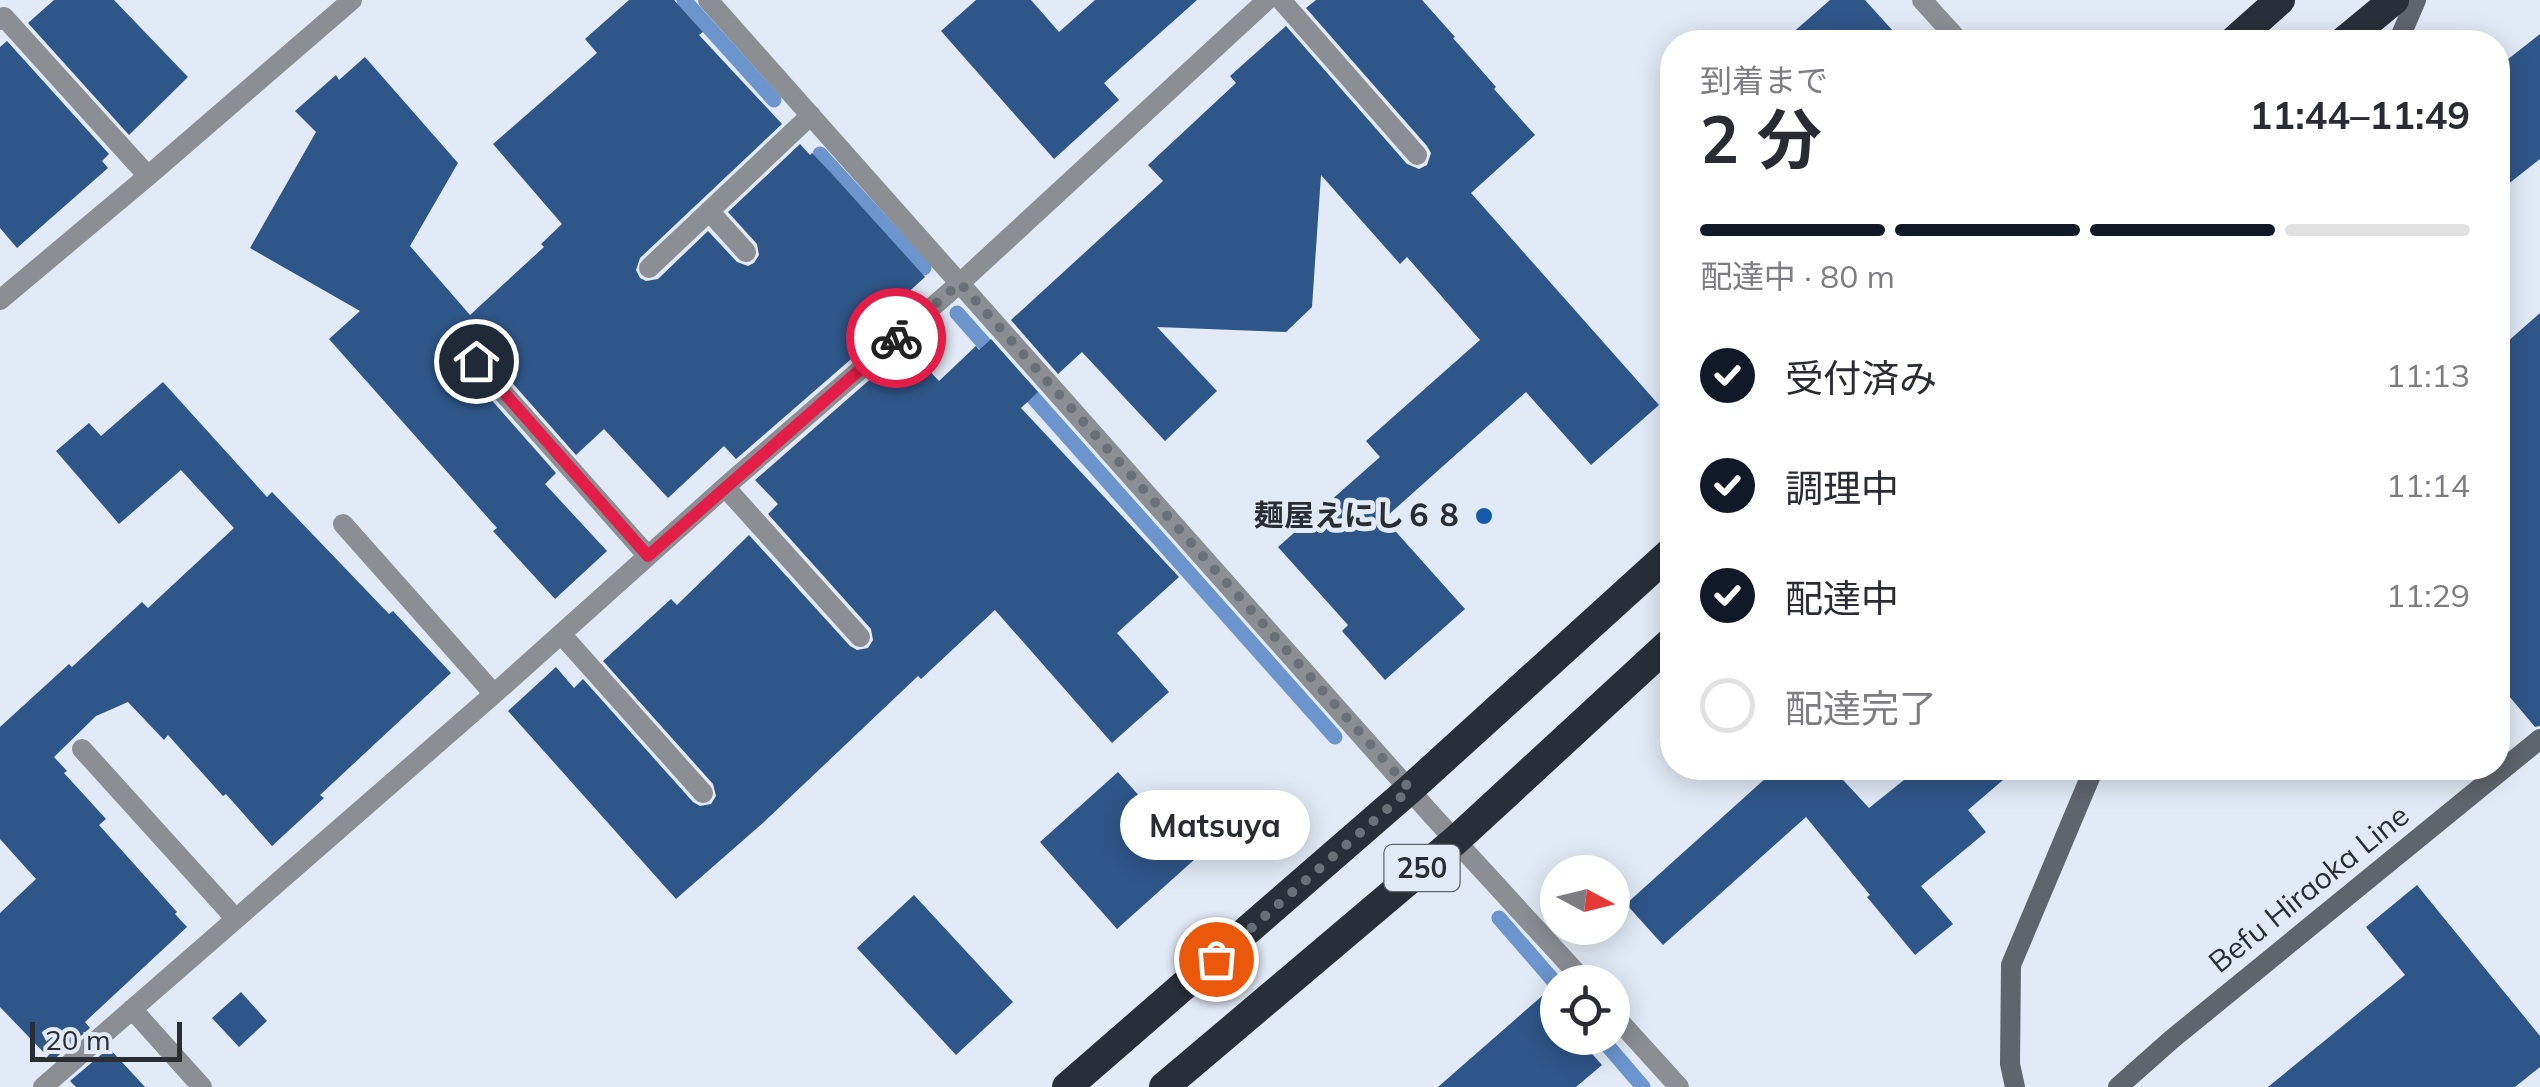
<!DOCTYPE html>
<html lang="ja">
<head>
<meta charset="utf-8">
<style>
	:root { --surface:#fff; --page:#f7f7f7; --text:#2b2b33; --muted:#7c7c81; --line:#e1e1e2; --accent:#111827 }
	body { margin:0; font-family:Mulish,"Noto Sans JP",sans-serif; background:var(--page); color:var(--text); height:100vh; display:flex; flex-direction:column; font-size:38px; white-space:nowrap }
	* { box-sizing:border-box; margin:0 }
	p { font-size:32px; color:var(--muted) }
	.icon { flex:none; width:55px; height:55px; fill:none; stroke:currentColor; stroke-width:2; stroke-linecap:round; stroke-linejoin:round }
	.map { position:relative; flex:1; overflow:hidden }
	.drawer { position:absolute; left:1660px; top:30px; width:850px; height:750px; display:flex; flex-direction:column; background:var(--surface); border-radius:40px; box-shadow:0 5px 25px #0003 }
	.drawer>* { flex:none }
	.needle { width:65px; rotate:97deg }
	.controls { position:absolute; left:1540px; top:855px; display:grid; gap:20px }
	.controls a { display:grid; place-items:center; width:90px; height:90px; border-radius:50%; background:var(--surface); box-shadow:0 5px 25px #0003; font-size:50px }
	.scale { position:absolute; left:30px; bottom:25px; width:152px; box-sizing:border-box; padding-left:10px; border:5px solid #2a2e33; border-top:0; font-size:28px; line-height:35px; white-space:nowrap; color:#2a2e33; -webkit-text-stroke:8px #e1eaf6; paint-order:stroke }
	.pin { position:absolute; display:grid; place-items:center; width:85px; height:85px; color:#fff; margin:-42px; border:5px solid #fff; border-radius:50%; box-shadow:0 2px 10px #0007 }
	.courier { position:absolute; display:grid; place-items:center; width:100px; height:100px; margin:-50px; border:8px solid #e11d48; border-radius:50%; background:#fff; color:#222; box-shadow:0 2px 12px #0007 }
	.bubble { position:absolute; height:70px; border-radius:35px; background:var(--surface); box-shadow:0 5px 25px #0003; font-size:32px; font-weight:700; line-height:70px; text-align:center }
	.headline em { font-style:normal; font-weight:700 }
	.headline div { display:flex; flex-direction:column-reverse }
	.headline { display:flex; align-items:center; justify-content:space-between; height:170px; padding:0 40px }
	h1 { font-size:65px; font-weight:700; line-height:75px }
	.bar { display:grid; grid-template-columns:repeat(4,1fr); gap:15px 10px; align-content:center; height:120px; padding:0 40px }
	.bar i { height:12px; border-radius:8px; background:var(--line) }
	.bar .on { background:var(--accent) }
	.bar p { grid-column:span 4 }
	ol { padding:0 40px; list-style:none }
	li { display:flex; align-items:center; gap:30px; height:110px }
	li p { margin-inline-start:auto }
	li .icon { padding:10px; border-radius:50%; background:var(--accent); color:#fff; stroke-width:4 }
	li:last-child { color:var(--muted) }
	li i { width:55px; height:55px; border:5px solid var(--line); border-radius:50% }
	.map>svg:first-child { display:block }
	.lines { fill:none; stroke-linecap:round; stroke-linejoin:round }
	.stream { stroke:#6b95cc; stroke-width:15 }
	.building { fill:#2f5689 }
	.street { stroke:#8b8f94; stroke-width:20 }
	.secondary { stroke:#5f656c; stroke-width:20 }
	.highway { stroke:#282f38; stroke-width:30 }
	.done { stroke:#6a7077; stroke-width:10; stroke-dasharray:0 18 }
	.route { stroke:#e11d48; stroke-width:12 }
	.poi-dot { fill:#135aa9; stroke:#e1eaf6; stroke-width:4 }
	.labels { text-anchor:middle; stroke-width:10; stroke-linejoin:round; paint-order:stroke }
	.shield { fill:#e1eaf6; stroke:#61666e; stroke-width:2.5 }
	.shield-label { font-size:28px; font-weight:bold; fill:#2a2e33 }
	.poi-label { font-size:30px; font-weight:bold; fill:#2a2e33; stroke:#e1eaf6; text-anchor:end }
	.street-label { font-size:30px; fill:#2a2e33; stroke:#e1eaf6 }
</style>
</head>
<body>
<div class="map">
<svg width="2540" height="1087" viewBox="0 0 2540 1087">
	<rect width="100%" height="100%" fill="#e1eaf6"/>
	<g class="lines">
		<path class="stream" d="M684,0L774,100
			M820,154L924,268
			M957,313L996,357
			M1022,385L1335,737
			M1499,918L1558,986
			M1601,1038L1643,1087"/>
	</g>
	<path class="building" d="M54,0H114L188,77L129,135L28,23Z
		M629,0H674L703,32L699,35L782,124L640,258L636,270L640,278L646,281L658,279L708,231L737,262L748,266L754,263L759,255L757,244L728,212L800,144L810,155L812,153L831,173L925,277L880,318L888,327L736,459L724,446L668,498L604,429L576,455L485,352L478,348L467,350L462,358L465,370L556,473L545,484L607,551L555,599L493,531L497,528L329,339L360,311L250,248L316,132L295,111L336,75L339,80L365,57L458,163L410,246L470,315L544,247L541,244L562,224L493,144L597,53L585,39Z
		M976,0H1031L1059,32L1095,0H1197L1104,83L1119,100L1054,159L941,31Z
		M1316,0H1422L1455,37L1453,38L1496,87L1494,89L1535,135L1471,193L1659,405L1591,465L1526,392L1386,517L1391,523L1389,524L1465,609L1385,680L1342,631L1348,625L1278,547L1380,457L1366,441L1480,340L1407,257L1400,264L1321,175L1312,307L1286,332L1157,327L1217,391L1165,441L1082,352L1058,374L1011,320L1163,181L1148,165L1236,83L1230,76L1286,26L1407,164L1419,169L1427,165L1431,153L1427,146L1306,8Z
		M1830,0H1865L1903,42H1782Z
		M2540,34V159L2498,192V67Z
		M7,41L109,154L102,161L108,168L17,248L0,228V47Z
		M2540,313V726L2535,727L2498,683V350Z
		M991,339L1038,392L1021,408L1179,577L1117,633L1169,692L1112,743L995,610L921,679L918,676L765,821L676,899L508,711L556,667L574,688L583,679L693,802L700,806L711,804L716,796L713,784L603,661L671,599L677,605L749,535L850,646L857,650L868,648L873,640L871,629L768,514L778,504L755,480L907,347L939,381L976,346L979,350Z
		M163,382L267,497L272,492L389,614L393,611L451,673L320,795L324,798L272,846L226,794L223,796L168,735L164,740L128,702L96,716L54,757L67,771L64,773L106,819L99,825L177,912L175,914L187,927L85,1022L90,1028L52,1061L0,1007V913L36,879L0,839V727L69,664L72,667L142,602L148,608L234,528L181,470L119,524L56,451L89,423L101,436Z
		M1777,768H1832L1869,808L1919,768H2017L1968,810L1986,832L1921,886L1953,924L1915,955L1867,897L1870,895L1806,817L1663,945L1626,904Z
		M1118,772L1195,859L1117,929L1040,842Z
		M2417,885L2540,1036V1067L2515,1087H2268L2405,975L2366,927Z
		M914,895L1013,1002L956,1055L857,948Z
		M241,992L267,1021L239,1047L212,1018Z
		M1542,996L1558,1014V1038H1578L1602,1065L1576,1087H1438Z
		M109,1048L145,1087H76L70,1081Z"/>
	<g class="lines">
		<path class="street" d="M708,0L1431,814L1585,982
			M1281,0L1417,155
			M1922,0L1960,42
			M0,20L4,17L148,176
			M709,211L746,252
			M649,268L811,115
			M0,300L148,176L352,0
			M475,361L648,556
			M725,487L860,637
			M343,524L494,694
			M561,634L703,793
			M82,749L235,918
			M132,1009L202,1087
			M1612,1013L1679,1087
			M43,1087L494,694L725,487L960,283L1267,0"/>
		<path class="secondary" d="M2398,42L2416,0
			M2015,1087L2010,1064L2011,965L2094,768
			M2118,1087L2171,1040L2540,739"/>
		<path class="highway" d="M2233,42L2280,0
			M2343,42L2394,0
			M1067,1087L1410,789L1672,551
			M1164,1087L1456,840L1672,641"/>
	</g>
	<g class="lines">
		<path class="done" d="M896,338L960,283L1410,789L1216,959"/>
		<path class="route" d="M476,361L648,556L896,338"/>
	</g>
	<circle class="poi-dot" cx="1484" cy="516" r="10"/>
	<g class="labels">
		<rect class="shield" x="1384.5" y="845" width="75" height="46" rx="8"/>
		<g class="shield-label">
			<text x="1422" y="878">250</text>
		</g>
		<g class="poi-label">
			<text x="1464" y="526">麺屋えにし６８</text>
		</g>
		<g class="street-label">
			<text transform="translate(2309 889) rotate(-39)" y="10">Befu Hiraoka Line</text>
		</g>
	</g>
</svg>
<div class="controls">
<a><svg class="needle" viewBox="-14 -14 28 28"><path d="M0-13l5 13h-10z" fill="#e53935"/><path d="M0 13l5-13h-10z" fill="#7c7c81"/></svg></a>
<a><svg class="icon" aria-label="locate" viewBox="0 0 24 24"><circle cx="12" cy="12" r="6"/><path d="M12 2v4M12 18v4M2 12h4M18 12h4"/></svg></a>
</div>
<div class="scale">20 m</div>
<div class="pin" style="left:1216px;top:959px;background:#ea580c"><svg class="icon" aria-label="bag" viewBox="0 0 24 24"><path d="M5 8h14l-1 12H6zM9 8a3 3 0 0 1 6 0"/></svg></div>
<div class="pin" style="left:476px;top:361px;background:#1f2937"><svg class="icon" aria-label="home" viewBox="0 0 24 24"><path d="M3 11l9-7 9 7M6 9v11h12V9"/></svg></div>
<div class="courier" style="left:896px;top:338px"><svg class="icon" aria-label="bike" viewBox="0 0 24 24"><circle cx="6" cy="16" r="4"/><circle cx="18" cy="16" r="4"/><path d="M6 16l4-8h5l3 8M10 8l3 8H6M13 5h3"/></svg></div>
<div class="bubble" style="left:1120px;top:790px;width:190px">Matsuya</div>
<section class="drawer">
<div class="headline"><div><h1>2 分</h1><p>到着まで</p></div><em>11:44–11:49</em></div>
<div class="bar"><i class="on"></i><i class="on"></i><i class="on"></i><i></i><p>配達中 · 80 m</p></div>
<ol>
<li><svg class="icon" aria-label="check" viewBox="0 0 24 24"><path d="M5 12l5 5 9-10"/></svg>受付済み<p>11:13</p></li>
<li><svg class="icon" aria-label="check" viewBox="0 0 24 24"><path d="M5 12l5 5 9-10"/></svg>調理中<p>11:14</p></li>
<li><svg class="icon" aria-label="check" viewBox="0 0 24 24"><path d="M5 12l5 5 9-10"/></svg>配達中<p>11:29</p></li>
<li><i></i>配達完了</li>
</ol>
</section>
</div>
</body>
</html>
